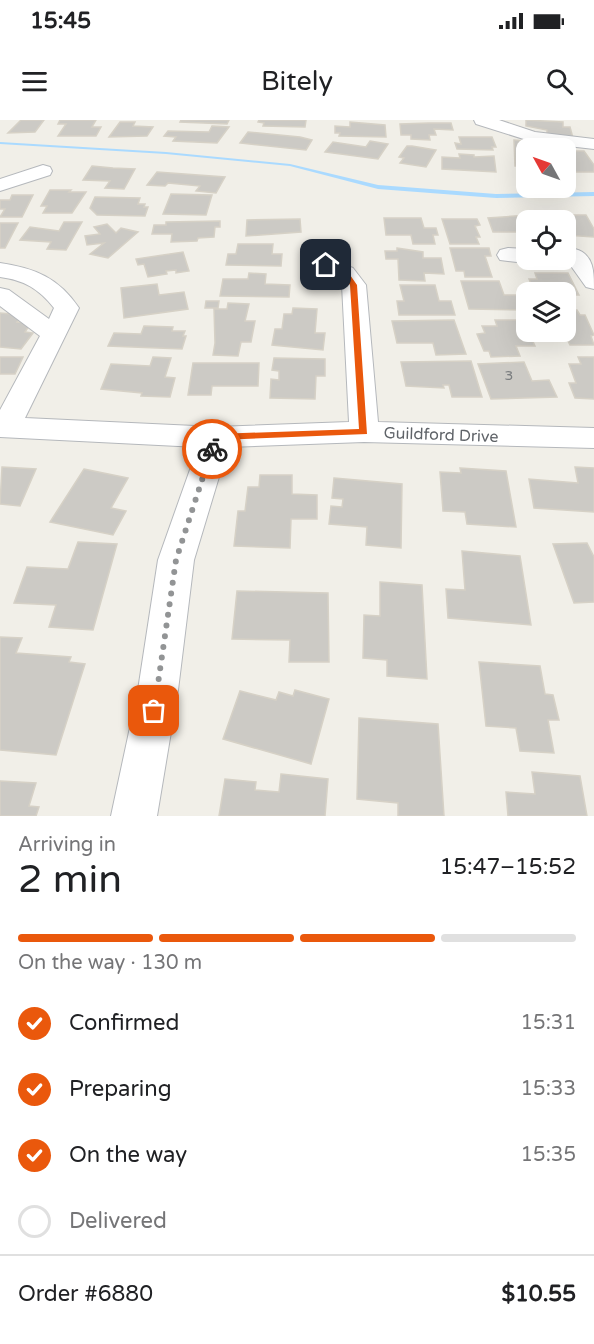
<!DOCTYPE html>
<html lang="en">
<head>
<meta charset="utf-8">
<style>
	:root { --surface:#fff; --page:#f2f2f2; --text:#202124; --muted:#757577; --line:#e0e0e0; --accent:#ea580c }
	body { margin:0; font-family:"Varela Round",sans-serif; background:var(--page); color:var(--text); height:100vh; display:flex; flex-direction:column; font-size:22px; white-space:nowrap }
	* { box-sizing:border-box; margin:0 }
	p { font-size:20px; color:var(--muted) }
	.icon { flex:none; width:33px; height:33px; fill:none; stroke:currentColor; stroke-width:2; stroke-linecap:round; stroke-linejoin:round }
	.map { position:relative; height:696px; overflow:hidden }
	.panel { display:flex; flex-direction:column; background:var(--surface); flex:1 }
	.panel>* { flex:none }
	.needle { width:39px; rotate:310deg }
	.fabs { position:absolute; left:516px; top:18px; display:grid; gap:12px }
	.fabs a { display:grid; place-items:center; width:60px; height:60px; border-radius:12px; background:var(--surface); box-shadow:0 6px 24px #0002; font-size:30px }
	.pin { position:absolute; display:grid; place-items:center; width:51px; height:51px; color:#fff; margin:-26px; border-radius:12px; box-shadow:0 3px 9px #0006 }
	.courier { position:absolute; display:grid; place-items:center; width:60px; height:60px; margin:-30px; border:4px solid #ea580c; border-radius:50%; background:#fff; color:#222; box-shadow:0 2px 8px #0007 }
	.head em { font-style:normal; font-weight:600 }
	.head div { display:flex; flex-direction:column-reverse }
	.head { display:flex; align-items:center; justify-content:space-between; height:102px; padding:0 18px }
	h1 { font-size:39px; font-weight:600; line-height:45px }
	.bar { display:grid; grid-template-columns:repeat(4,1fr); gap:9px 6px; align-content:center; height:72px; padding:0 18px }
	.bar i { height:8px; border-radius:4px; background:var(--line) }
	.bar .current { background:var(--accent) }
	.bar p { grid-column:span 4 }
	.line { display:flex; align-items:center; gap:15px; padding:0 18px; border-top:2px solid var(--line) }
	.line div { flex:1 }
	ol { padding:0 18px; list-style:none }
	li { display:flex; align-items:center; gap:18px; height:66px }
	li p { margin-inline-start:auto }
	li .icon { padding:6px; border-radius:50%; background:var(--accent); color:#fff; stroke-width:4 }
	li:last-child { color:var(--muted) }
	li i { width:33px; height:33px; border:3px solid var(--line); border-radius:50% }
	.status { display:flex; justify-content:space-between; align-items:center; height:42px; padding:0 30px; background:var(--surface); direction:ltr }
	.status svg { height:16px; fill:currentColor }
	header { display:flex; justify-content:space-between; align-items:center; height:78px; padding:0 18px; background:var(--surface); font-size:27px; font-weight:600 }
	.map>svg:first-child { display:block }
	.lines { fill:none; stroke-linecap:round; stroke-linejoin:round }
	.stream { fill:#aadaff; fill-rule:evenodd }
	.building { fill:#cccac5; stroke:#d6d1c6; stroke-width:1.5 }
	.minor-casing { stroke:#b5b8bc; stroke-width:2 }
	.minor { fill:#fff; fill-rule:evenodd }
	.route { fill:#ea580c }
	.done { stroke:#929495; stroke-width:6; stroke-dasharray:0 10.8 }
	.labels { text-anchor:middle; stroke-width:4.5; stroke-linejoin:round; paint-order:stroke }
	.number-label { font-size:14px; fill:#7a7d7f }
	.street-label { font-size:16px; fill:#5f6368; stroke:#fff }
</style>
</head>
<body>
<div class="status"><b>15:45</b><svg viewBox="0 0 49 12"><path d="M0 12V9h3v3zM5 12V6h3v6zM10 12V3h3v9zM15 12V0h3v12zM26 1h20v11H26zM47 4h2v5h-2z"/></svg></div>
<header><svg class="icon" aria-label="menu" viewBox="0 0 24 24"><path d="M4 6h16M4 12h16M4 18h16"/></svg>Bitely<svg class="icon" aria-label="search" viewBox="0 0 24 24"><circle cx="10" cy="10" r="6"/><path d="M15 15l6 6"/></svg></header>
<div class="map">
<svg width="594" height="696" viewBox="0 0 594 696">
	<rect width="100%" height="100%" fill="#f1efe8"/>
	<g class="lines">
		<path class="stream" d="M0,22L166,32L290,44L378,65L496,74L594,72V76L496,78L378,69L290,46L166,34L0,24Z"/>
	</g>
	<path class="building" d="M21,0H44L35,12L8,13Z
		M60,0H96L92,7H101L96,16H58L66,4H58Z
		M181,0H229L227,4L180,2Z
		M259,0H306L305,7L263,6L264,3L258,2Z
		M526,0L563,2V7H570L573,18L547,14V10L526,6Z
		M120,2H135L133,6L153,7L147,16L109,17Z
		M350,2L385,5L386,17L339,16L340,13H335V6L350,7Z
		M429,3H451L453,10L434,9L436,15H429L430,20L411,19V15H401L400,4Z
		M212,6L229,7L217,23L173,21L176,17L164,16L168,11L209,12Z
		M248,12L300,17L312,20L306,30L240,23Z
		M459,17H492L496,27H492L493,30L457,29L455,23L461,24Z
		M514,20L536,22L537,28H526V46H515Z
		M370,21L388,24L378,39L325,32L333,22L366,27Z
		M407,26H412L436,30L426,47L400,43L404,38L399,37Z
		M566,31H584L594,45V52H576L572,47H569L566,42Z
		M459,34L474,35V37L494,36L496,52L442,49V37L460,38Z
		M92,46L113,48L135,49L124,69L105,68L110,61L83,60Z
		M157,52L225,57L216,73L196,71L200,66L168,63L165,66L147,65Z
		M50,70H71L69,72H86L72,93H43L47,86H41Z
		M171,74L212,75L206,95L163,94Z
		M12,75H33L22,97H0L5,89H0V80H10Z
		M95,77L140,78L138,84H145L144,87H148L145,96L97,95L90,88Z
		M529,95L532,100H526V120H521L517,112H493L488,98Z
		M567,95H586L594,109V117L566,115V100H542L540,97H568Z
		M384,98H421L424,108H436L438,115H433L435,124H413L411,115H386Z
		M300,99L301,112L246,116L247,100Z
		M442,99H477L480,105L475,106L480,117H476L479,124H450Z
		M220,101V107H215L214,117L198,118L197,121L171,122L172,114H152L154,105H166V102Z
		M64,102H82L66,130L47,129L51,122L20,120L30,107L59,111Z
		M0,103H18L5,128H0Z
		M107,104L116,113L121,108L138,112L108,138L90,134L104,123L87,125L85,116L100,114L94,107Z
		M238,124H273L272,134H282L281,146L226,145L228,134H236Z
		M397,128L423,132V138H441L444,154L424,153L425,161L399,160L398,139H386L385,131H397Z
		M450,128H489L491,136H485L492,157H465L464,151H456Z
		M183,132L189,151L176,153V150L166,151L167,154L148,157L144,144L138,145L136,139Z
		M249,153L266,154L265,164L290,165L289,177L220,176L223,159H248Z
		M535,153H568L579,175H566V172H528L526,166H532L529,159H537Z
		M461,161H499L504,175H523L526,190L469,189Z
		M157,164L159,175L184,172L188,189L124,198L121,168Z
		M400,165H435L439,181H451L455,195H399L397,181H404Z
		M206,181H219L218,188H205Z
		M228,183L249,184L245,201H255L251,222H241L238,236L213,235L215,223L214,189H227Z
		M293,188L317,189L315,213H325L323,230L272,225L275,209H282L284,194H292Z
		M566,190H577L580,195H585L594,215L591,216L594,225H570L567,219H547L544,212H566Z
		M0,193L22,195L17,202L31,203L25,212L33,213L21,229L0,227Z
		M454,200L466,234L436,235L433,223H397L392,201Z
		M495,200H523L535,226H516L520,236L491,237L489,231H484L477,214L485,213L482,206H497Z
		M144,206L173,207L172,211H185L183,216H186L182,229L108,226L114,213L141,214Z
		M0,237H23L15,254H0Z
		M153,237L171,238L165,257L175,258L170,277L141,276L142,273L101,269L111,244L150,246Z
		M578,237H594V279L575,278L569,263H576L569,244H581Z
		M274,238L325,239V256H316L315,279L270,278L271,259L279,260V251L272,250Z
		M471,241L482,277H452L449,265H443L444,268L406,266L401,242Z
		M524,242L532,261L549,260L557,277L491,279L478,244Z
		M193,243H259L258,266H212L211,275H188Z
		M2,347L36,349L20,386L0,384Z
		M575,347L594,348V392L534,388L529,359L578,363Z
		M460,348L506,351L516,407L467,404L465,392L443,391L440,352L461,353Z
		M84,349L128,358L111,388L126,391L113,415L50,402Z
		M260,355H292V374L317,375V399H291L290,428L234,426L238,391H245L248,367H259Z
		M334,358L402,364L401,428L366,425L367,407L329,404L331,386L342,387L343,379L332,378Z
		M78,422L117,424L93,510L49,507L56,485L14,483L27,447L68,449Z
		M587,423L594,437V482L574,483L553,424Z
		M462,431L520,436L531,505L448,498L446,469L465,470Z
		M380,462L422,465L427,559L387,556V540L363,538L364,495L380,496Z
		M237,471L328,473L329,542H289L290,520L232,519Z
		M0,517L22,518L16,533L71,537L69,542L85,544L56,635L0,630Z
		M479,542L540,546L545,574L553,575L559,600H548L554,633L520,631L516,608L486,606Z
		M295,570L329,579L311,644L223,619L240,571L276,580L279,572L293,576Z
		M359,598L438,604L444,696H398V683L357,679Z
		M532,652L580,656L587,696H508L506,672L535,674Z
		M281,654L328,659L325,696H219L225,659L256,662L255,670L279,672Z
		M0,661L36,663L29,686L39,687L36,696H0Z"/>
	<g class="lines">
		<defs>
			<path id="minor" d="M474,0H499L535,12L594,19V29L533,22L476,4Z
				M43,45L50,47L52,51L50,55L0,71V59Z
				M508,128L526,129V140H535L526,143L500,140L497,135L500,130Z
				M575,129C594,134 594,152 594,169L586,167L566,139L567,131Z
				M326,138L353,148L366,165L378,302L594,308V328L364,322L228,327L194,440L178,570L157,696H111L138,570L158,440L198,327L0,317V290L40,216L0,186V168L9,170L49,199L54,188C39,169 24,160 0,157V143C35,148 59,158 79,188L25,298L216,307L349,302L342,165C335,155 321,155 315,145L318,140Z"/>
		</defs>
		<use href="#minor" class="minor-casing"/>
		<use href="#minor" class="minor"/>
	</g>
	<path class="route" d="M326,143L348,152L357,165L367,314L220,320L215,332H209L211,317L216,314L359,309L350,165L343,155L323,146Z"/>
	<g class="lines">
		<path class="done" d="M154,591L176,440L212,329"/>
	</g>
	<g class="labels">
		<g class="number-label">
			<text x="509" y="260">3</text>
		</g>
		<g class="street-label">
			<text transform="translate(441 314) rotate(2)" y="6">Guildford Drive</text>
		</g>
	</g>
</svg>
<div class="fabs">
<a><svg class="needle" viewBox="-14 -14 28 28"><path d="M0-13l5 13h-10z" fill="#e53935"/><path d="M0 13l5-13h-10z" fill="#757577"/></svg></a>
<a><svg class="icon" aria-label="locate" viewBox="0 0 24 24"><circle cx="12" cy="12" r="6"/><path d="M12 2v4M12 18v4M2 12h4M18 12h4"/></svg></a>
<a><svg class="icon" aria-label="layers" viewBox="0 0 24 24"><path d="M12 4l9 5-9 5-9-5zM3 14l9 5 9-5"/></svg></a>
</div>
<div class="pin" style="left:154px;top:591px;background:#ea580c"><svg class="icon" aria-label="bag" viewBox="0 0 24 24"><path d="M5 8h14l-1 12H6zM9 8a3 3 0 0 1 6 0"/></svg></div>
<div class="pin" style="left:326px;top:145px;background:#1f2937"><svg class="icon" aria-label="home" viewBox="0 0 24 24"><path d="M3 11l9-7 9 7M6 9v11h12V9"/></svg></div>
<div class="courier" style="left:212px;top:329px"><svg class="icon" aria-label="bike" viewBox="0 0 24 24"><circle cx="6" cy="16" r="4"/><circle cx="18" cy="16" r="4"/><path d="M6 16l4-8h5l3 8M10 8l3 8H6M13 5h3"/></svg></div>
</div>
<section class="panel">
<div class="head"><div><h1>2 min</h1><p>Arriving in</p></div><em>15:47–15:52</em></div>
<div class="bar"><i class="current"></i><i class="current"></i><i class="current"></i><i></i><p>On the way · 130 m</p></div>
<ol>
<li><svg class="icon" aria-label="check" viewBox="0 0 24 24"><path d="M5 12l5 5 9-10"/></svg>Confirmed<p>15:31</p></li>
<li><svg class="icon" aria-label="check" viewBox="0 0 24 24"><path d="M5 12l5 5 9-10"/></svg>Preparing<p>15:33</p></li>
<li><svg class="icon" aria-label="check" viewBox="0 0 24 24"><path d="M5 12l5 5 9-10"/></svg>On the way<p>15:35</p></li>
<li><i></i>Delivered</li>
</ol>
<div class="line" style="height:78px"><div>Order #6880</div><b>$10.55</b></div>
</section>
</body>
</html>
